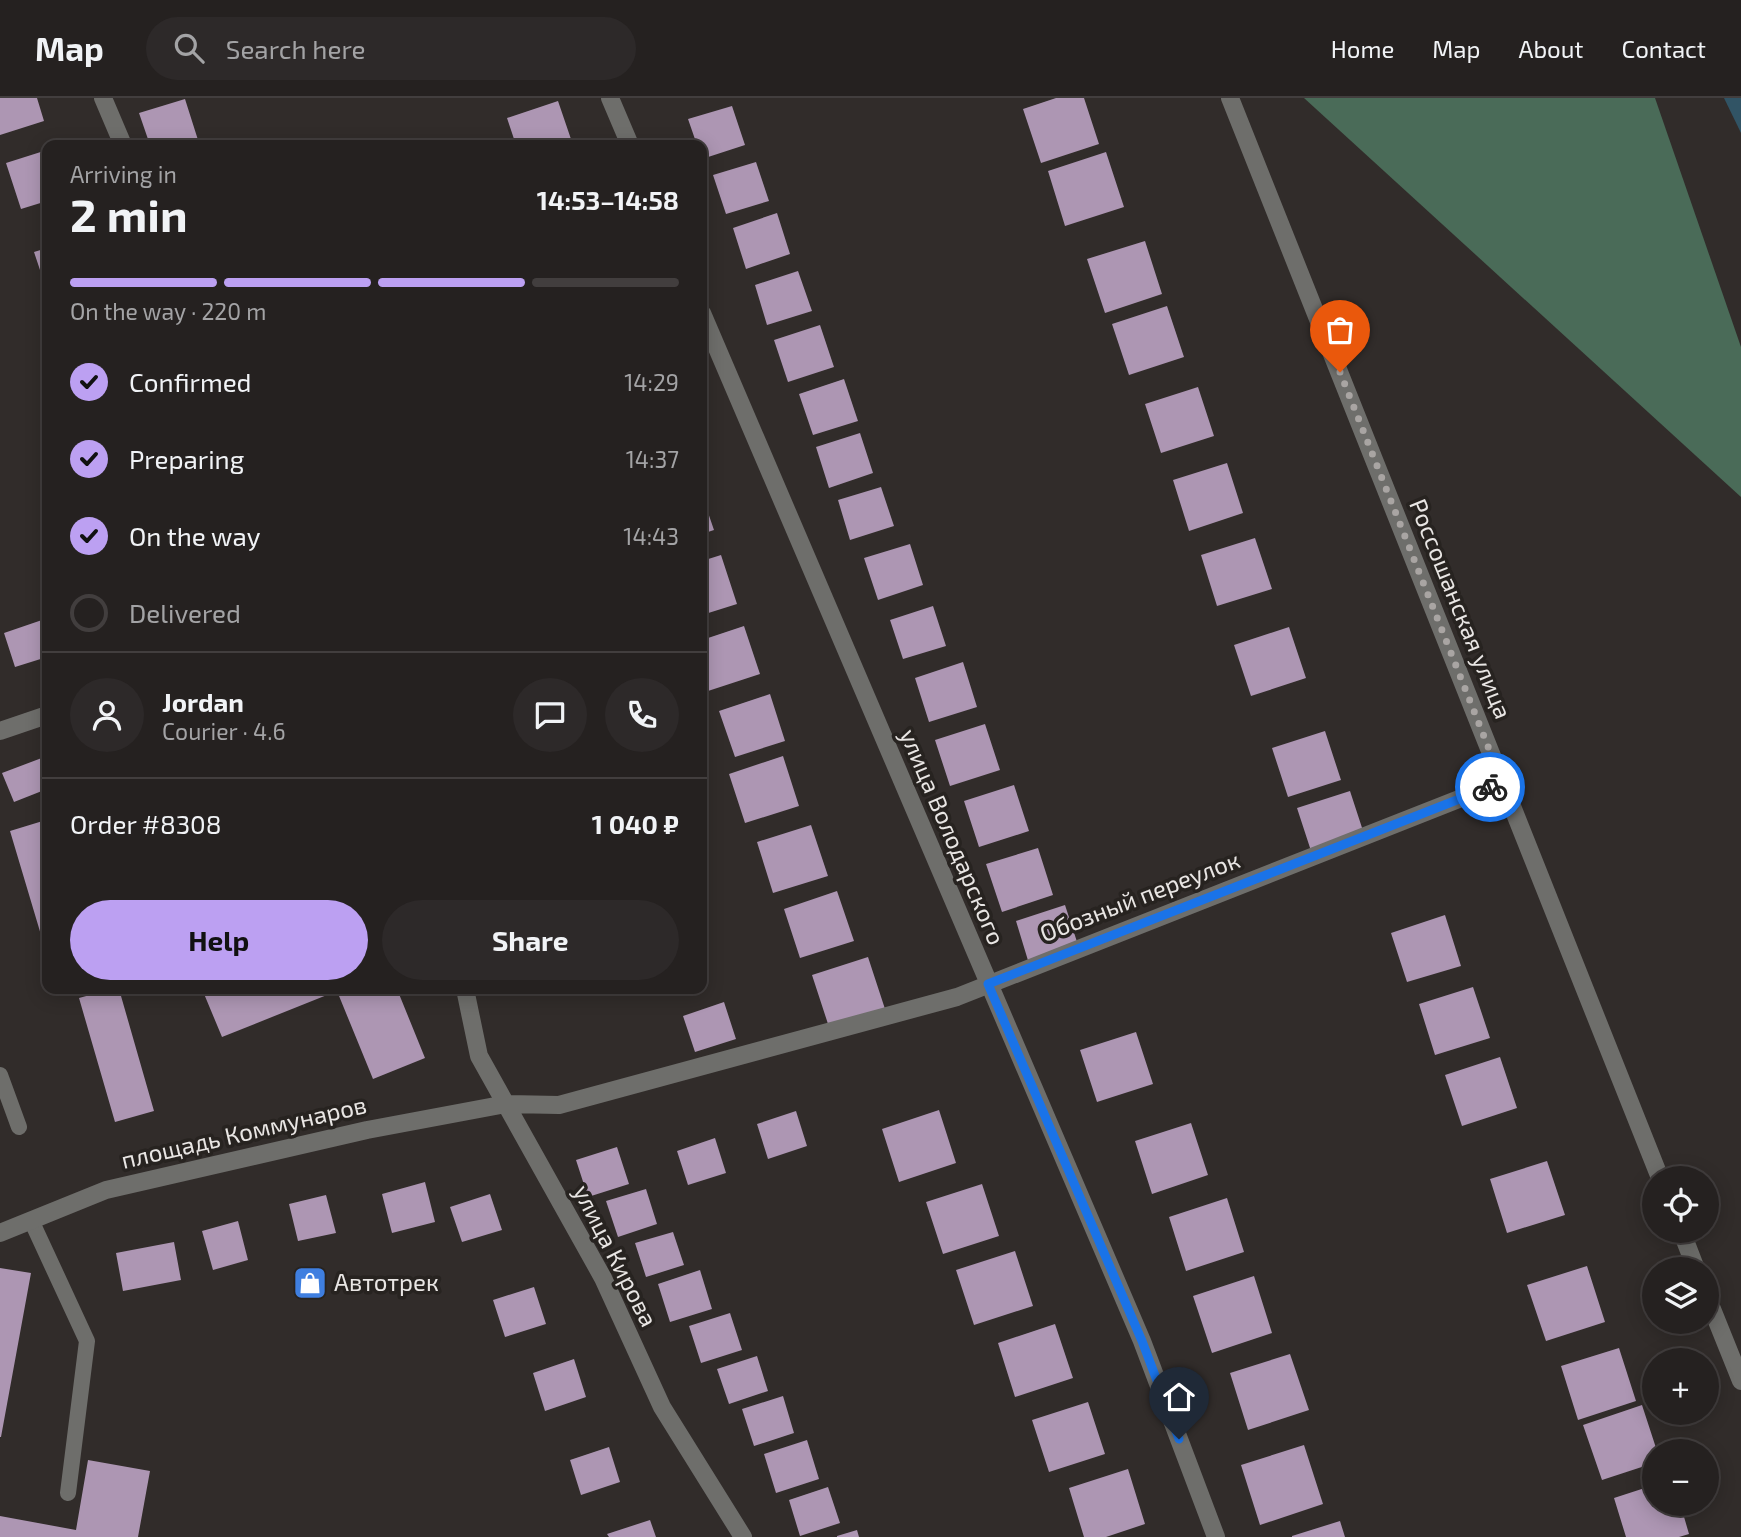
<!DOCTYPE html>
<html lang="en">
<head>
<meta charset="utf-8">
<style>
	:root { --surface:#252120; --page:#2d2929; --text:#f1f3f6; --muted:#a3a3a5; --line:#423e3e; --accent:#bca0f2 }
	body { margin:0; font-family:"Exo 2",sans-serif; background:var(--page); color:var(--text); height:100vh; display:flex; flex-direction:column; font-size:26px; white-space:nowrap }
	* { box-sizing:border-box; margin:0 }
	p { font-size:23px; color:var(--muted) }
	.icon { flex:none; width:38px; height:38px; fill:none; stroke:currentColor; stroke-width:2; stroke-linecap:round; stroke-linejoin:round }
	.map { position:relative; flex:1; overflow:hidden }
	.panel { position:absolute; left:42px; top:42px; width:665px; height:854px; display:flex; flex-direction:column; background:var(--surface); border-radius:14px; box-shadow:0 4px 18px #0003,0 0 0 2px var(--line) }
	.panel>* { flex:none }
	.fabs { position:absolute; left:1642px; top:1068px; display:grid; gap:14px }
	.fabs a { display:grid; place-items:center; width:77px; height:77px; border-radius:50%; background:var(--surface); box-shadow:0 4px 18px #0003,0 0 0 2px var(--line); font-size:35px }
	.pin { position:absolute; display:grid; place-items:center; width:60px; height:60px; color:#fff; margin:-72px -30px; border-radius:50% 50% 50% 0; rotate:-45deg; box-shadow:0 0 7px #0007 }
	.pin .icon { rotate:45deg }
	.courier { position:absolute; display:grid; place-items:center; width:70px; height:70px; margin:-35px; border:5px solid #1a73e8; border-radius:50%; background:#fff; color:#222; box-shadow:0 2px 9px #0007 }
	.overview em { font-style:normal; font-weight:700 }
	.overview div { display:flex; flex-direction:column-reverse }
	.overview { display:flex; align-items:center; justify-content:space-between; height:119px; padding:0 28px }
	h1 { font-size:46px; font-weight:700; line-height:52px }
	.bar { display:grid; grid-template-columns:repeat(4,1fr); gap:10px 7px; align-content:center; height:84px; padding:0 28px }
	.bar i { height:9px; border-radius:5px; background:var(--line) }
	.bar .selected { background:var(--accent) }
	.bar p { grid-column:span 4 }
	.line { display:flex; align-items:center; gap:18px; padding:0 28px; border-top:2px solid var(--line) }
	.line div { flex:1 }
	.round { display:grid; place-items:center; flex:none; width:74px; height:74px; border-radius:37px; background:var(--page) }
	ol { padding:0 28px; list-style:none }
	li { display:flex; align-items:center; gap:21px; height:77px }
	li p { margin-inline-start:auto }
	li .icon { padding:7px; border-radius:50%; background:var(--accent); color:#111; stroke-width:4 }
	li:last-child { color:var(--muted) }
	li i { width:38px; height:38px; border:4px solid var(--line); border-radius:50% }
	.cta { display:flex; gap:14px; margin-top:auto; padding:14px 28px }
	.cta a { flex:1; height:80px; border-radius:42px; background:var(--accent); color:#111; font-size:28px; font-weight:700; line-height:80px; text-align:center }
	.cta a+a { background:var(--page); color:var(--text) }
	header { display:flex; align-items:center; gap:42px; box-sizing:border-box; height:98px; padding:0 35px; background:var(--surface); border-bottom:2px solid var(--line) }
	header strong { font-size:33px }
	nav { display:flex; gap:38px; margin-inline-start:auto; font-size:24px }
	.search { width:490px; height:63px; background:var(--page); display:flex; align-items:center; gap:18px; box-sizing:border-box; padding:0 24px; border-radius:38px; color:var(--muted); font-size:26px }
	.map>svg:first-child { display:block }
	.forest { fill:#4a6b58 }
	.water { fill:#315465 }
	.building { fill:#ad96b3 }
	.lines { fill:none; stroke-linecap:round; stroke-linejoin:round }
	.service { stroke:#6e6e6b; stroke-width:16 }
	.minor { stroke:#6e6e6b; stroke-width:18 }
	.done { stroke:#a9a5a3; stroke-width:7; stroke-dasharray:0 12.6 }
	.route { stroke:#1a73e8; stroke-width:9 }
	.labels { text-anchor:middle; stroke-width:7; stroke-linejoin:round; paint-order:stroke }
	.street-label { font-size:24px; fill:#e9e6e4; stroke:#272320 }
	.poi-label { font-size:24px; fill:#e9e6e4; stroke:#272320; text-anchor:start }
</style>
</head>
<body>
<header>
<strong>Map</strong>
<div class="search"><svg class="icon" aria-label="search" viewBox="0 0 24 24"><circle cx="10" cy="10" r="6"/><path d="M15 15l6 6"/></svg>Search here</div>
<nav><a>Home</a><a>Map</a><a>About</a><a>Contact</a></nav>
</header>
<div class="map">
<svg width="1741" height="1439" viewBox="0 0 1741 1439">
	<rect width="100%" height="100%" fill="#312c2a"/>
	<path class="forest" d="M1304,0H1655L1741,249V399Z"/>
	<path class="water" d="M1724,0H1741V35Z"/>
	<path class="building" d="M0,0H37L44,23L0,37Z
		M1056,0H1084L1099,46L1041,65L1023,11Z
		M185,1L198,42L181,47H150L139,15Z
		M558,3L573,47H516L507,20Z
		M732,8L745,47L702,61V47H697L688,21Z
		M47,52V103L21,111L6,65Z
		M1106,54L1124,109L1065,128L1048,73Z
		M756,64L769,103L726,116L713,77Z
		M777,115L790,156L746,171L733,130Z
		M1145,143L1162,196L1105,215L1087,161Z
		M47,150V193L34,154Z
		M798,173L812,213L767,227L755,187Z
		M1167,208L1184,259L1129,277L1112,226Z
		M820,227L834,269L788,284L774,242Z
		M844,281L858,323L813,337L799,296Z
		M1198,289L1214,338L1161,355L1145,306Z
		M860,335L873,375L829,390L816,349Z
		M1227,365L1243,415L1189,433L1173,382Z
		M881,389L894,428L850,442L838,402Z
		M702,397L714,432L702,436Z
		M1255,440L1272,491L1217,508L1201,457Z
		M910,446L923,487L878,502L864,460Z
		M721,457L737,506L702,517V463Z
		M933,508L946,548L903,561L890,522Z
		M42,522L47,539V559L15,569L4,535Z
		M744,528L760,576L708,593L702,574V542Z
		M1289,529L1306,580L1251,598L1234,547Z
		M963,564L977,609L929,624L915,580Z
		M770,596L785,643L735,659L719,613Z
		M985,626L1000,672L950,688L935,642Z
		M1325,633L1341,682L1288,699L1272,650Z
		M47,658V691L14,704L2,675Z
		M783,658L799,708L745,725L729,676Z
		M1014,687L1029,733L979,749L964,703Z
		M1350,693L1366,742L1313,759L1297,710Z
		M46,722L47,726V857L10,733Z
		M811,727L828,778L773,795L757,744Z
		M1038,750L1053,797L1002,814L986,766Z
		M837,793L854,843L800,860L784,811Z
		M1065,807L1080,853L1030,869L1016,823Z
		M1445,817L1461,868L1407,884L1391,835Z
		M868,859L885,911L829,929L812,877Z
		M1473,889L1490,940L1435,957L1419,906Z
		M112,891H119L154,1013L115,1024L79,900Z
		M202,891H397L425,960L373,981L337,893L222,939Z
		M724,904L736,941L695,954L683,918Z
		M1136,934L1153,986L1097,1004L1080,952Z
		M1500,959L1517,1010L1462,1028L1445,977Z
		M939,1012L956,1065L899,1084L882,1031Z
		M796,1013L807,1048L768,1061L757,1026Z
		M1191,1025L1208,1077L1152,1096L1135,1043Z
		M715,1040L726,1075L688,1087L677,1053Z
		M617,1049L629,1086L588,1099L576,1062Z
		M1547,1063L1565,1117L1507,1135L1490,1081Z
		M425,1084L435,1124L392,1135L382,1096Z
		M982,1086L999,1138L943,1156L926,1104Z
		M646,1091L657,1126L618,1139L606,1103Z
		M490,1096L502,1132L462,1144L450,1109Z
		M326,1097L336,1135L298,1143L289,1106Z
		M1227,1100L1244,1154L1186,1173L1169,1119Z
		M238,1123L248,1162L213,1172L202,1133Z
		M673,1134L684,1167L646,1179L635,1145Z
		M174,1144L181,1182L123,1193L116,1155Z
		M1015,1153L1033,1208L974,1227L956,1172Z
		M1587,1168L1605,1224L1546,1243L1527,1187Z
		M0,1170L31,1175L1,1339H0Z
		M700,1172L712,1211L670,1224L658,1186Z
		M1254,1178L1272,1235L1212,1255L1193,1198Z
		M534,1189L546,1226L505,1239L493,1202Z
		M730,1215L742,1252L701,1265L689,1228Z
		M1055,1226L1073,1280L1015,1299L998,1245Z
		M1619,1250L1636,1303L1578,1322L1561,1268Z
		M1290,1256L1309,1312L1248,1332L1230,1275Z
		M757,1258L768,1293L729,1306L717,1271Z
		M574,1261L586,1299L545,1313L533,1275Z
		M783,1298L794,1335L754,1348L742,1311Z
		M1088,1304L1105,1356L1049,1374L1032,1322Z
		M1642,1307L1657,1353H1654V1365L1602,1382L1583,1327Z
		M807,1342L819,1381L776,1395L764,1356Z
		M1304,1347L1323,1406L1260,1427L1241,1367Z
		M609,1349L620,1384L581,1397L570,1362Z
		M88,1362L150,1373L138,1439H0V1418L76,1432Z
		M1128,1371L1145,1426L1106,1439H1084L1069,1390Z
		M1654,1387V1405H1680L1689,1436L1679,1439H1626L1614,1400Z
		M828,1389L840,1425L800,1438L789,1402Z
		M650,1422L656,1439H609L607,1436Z
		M1340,1423L1345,1439H1292V1438Z
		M857,1432L859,1439H837V1438Z"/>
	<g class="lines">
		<path class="service" d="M0,977L19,1029
			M31,1122L87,1243L68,1395"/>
		<path class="minor" d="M103,0L123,47
			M610,0L630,47
			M1230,0L1660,1080
			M702,215L1142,1243L1216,1439
			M0,633L47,617
			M465,891L479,958L603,1180L662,1309L743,1439
			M1681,1132L1696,1171
			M0,1135L106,1092L367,1032L506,1006L559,1007L957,899L1502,684
			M1706,1196L1741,1283"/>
	</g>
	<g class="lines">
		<path class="done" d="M1340,274L1502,684L1490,689"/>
		<path class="route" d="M1179,1341L1142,1243L988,886L1490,689"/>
	</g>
	<defs>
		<symbol id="shop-square" viewBox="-11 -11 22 22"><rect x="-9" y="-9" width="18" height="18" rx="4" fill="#3f7fe0" stroke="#272320"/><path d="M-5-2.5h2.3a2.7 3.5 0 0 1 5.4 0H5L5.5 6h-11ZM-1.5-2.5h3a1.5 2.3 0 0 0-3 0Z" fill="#fff"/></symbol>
	</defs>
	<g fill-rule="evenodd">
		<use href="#shop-square" x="291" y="1166" width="38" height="38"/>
	</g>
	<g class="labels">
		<g class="street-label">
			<text transform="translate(1460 511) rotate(68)" y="8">Россошанская улица</text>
			<text transform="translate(952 739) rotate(67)" y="8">улица Володарского</text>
			<text transform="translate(1140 799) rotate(-21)" y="8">Обозный переулок</text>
			<text transform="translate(244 1035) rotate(-13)" y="8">площадь Коммунаров</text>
			<text transform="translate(615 1158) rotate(63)" y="8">улица Кирова</text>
		</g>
		<g class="poi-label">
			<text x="334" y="1193">Автотрек</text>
		</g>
	</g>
</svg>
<div class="fabs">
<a><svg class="icon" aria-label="locate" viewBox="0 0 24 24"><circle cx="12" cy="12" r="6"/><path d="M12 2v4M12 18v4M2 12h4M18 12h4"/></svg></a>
<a><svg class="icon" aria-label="layers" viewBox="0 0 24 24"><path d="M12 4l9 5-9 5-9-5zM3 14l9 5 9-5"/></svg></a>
<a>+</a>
<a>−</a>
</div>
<div class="pin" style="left:1340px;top:274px;background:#ea580c"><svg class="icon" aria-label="bag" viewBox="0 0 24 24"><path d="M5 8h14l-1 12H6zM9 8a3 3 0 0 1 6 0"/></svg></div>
<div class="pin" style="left:1179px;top:1341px;background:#1f2937"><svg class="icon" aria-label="home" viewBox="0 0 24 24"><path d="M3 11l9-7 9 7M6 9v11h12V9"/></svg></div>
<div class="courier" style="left:1490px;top:689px"><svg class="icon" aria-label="bike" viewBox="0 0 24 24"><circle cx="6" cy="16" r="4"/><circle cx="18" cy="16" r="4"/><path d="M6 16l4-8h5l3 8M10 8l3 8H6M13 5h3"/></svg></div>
<section class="panel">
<div class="overview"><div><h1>2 min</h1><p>Arriving in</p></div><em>14:53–14:58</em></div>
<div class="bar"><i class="selected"></i><i class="selected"></i><i class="selected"></i><i></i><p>On the way · 220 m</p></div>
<ol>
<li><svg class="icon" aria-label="check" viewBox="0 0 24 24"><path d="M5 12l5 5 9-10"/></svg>Confirmed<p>14:29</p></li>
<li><svg class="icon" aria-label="check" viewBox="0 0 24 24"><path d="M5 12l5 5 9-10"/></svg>Preparing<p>14:37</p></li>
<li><svg class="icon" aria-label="check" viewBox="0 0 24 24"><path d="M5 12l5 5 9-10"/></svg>On the way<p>14:43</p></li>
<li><i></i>Delivered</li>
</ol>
<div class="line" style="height:126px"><a class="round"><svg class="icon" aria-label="person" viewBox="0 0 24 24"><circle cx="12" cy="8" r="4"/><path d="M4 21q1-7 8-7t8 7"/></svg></a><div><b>Jordan</b><p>Courier · 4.6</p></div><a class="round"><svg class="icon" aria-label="chat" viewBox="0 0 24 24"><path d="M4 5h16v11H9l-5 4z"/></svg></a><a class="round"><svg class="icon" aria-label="phone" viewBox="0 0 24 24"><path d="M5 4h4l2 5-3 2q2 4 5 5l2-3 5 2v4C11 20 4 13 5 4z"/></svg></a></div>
<div class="line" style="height:91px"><div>Order #8308</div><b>1 040 ₽</b></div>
<div class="cta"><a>Help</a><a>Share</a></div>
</section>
</div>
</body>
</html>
